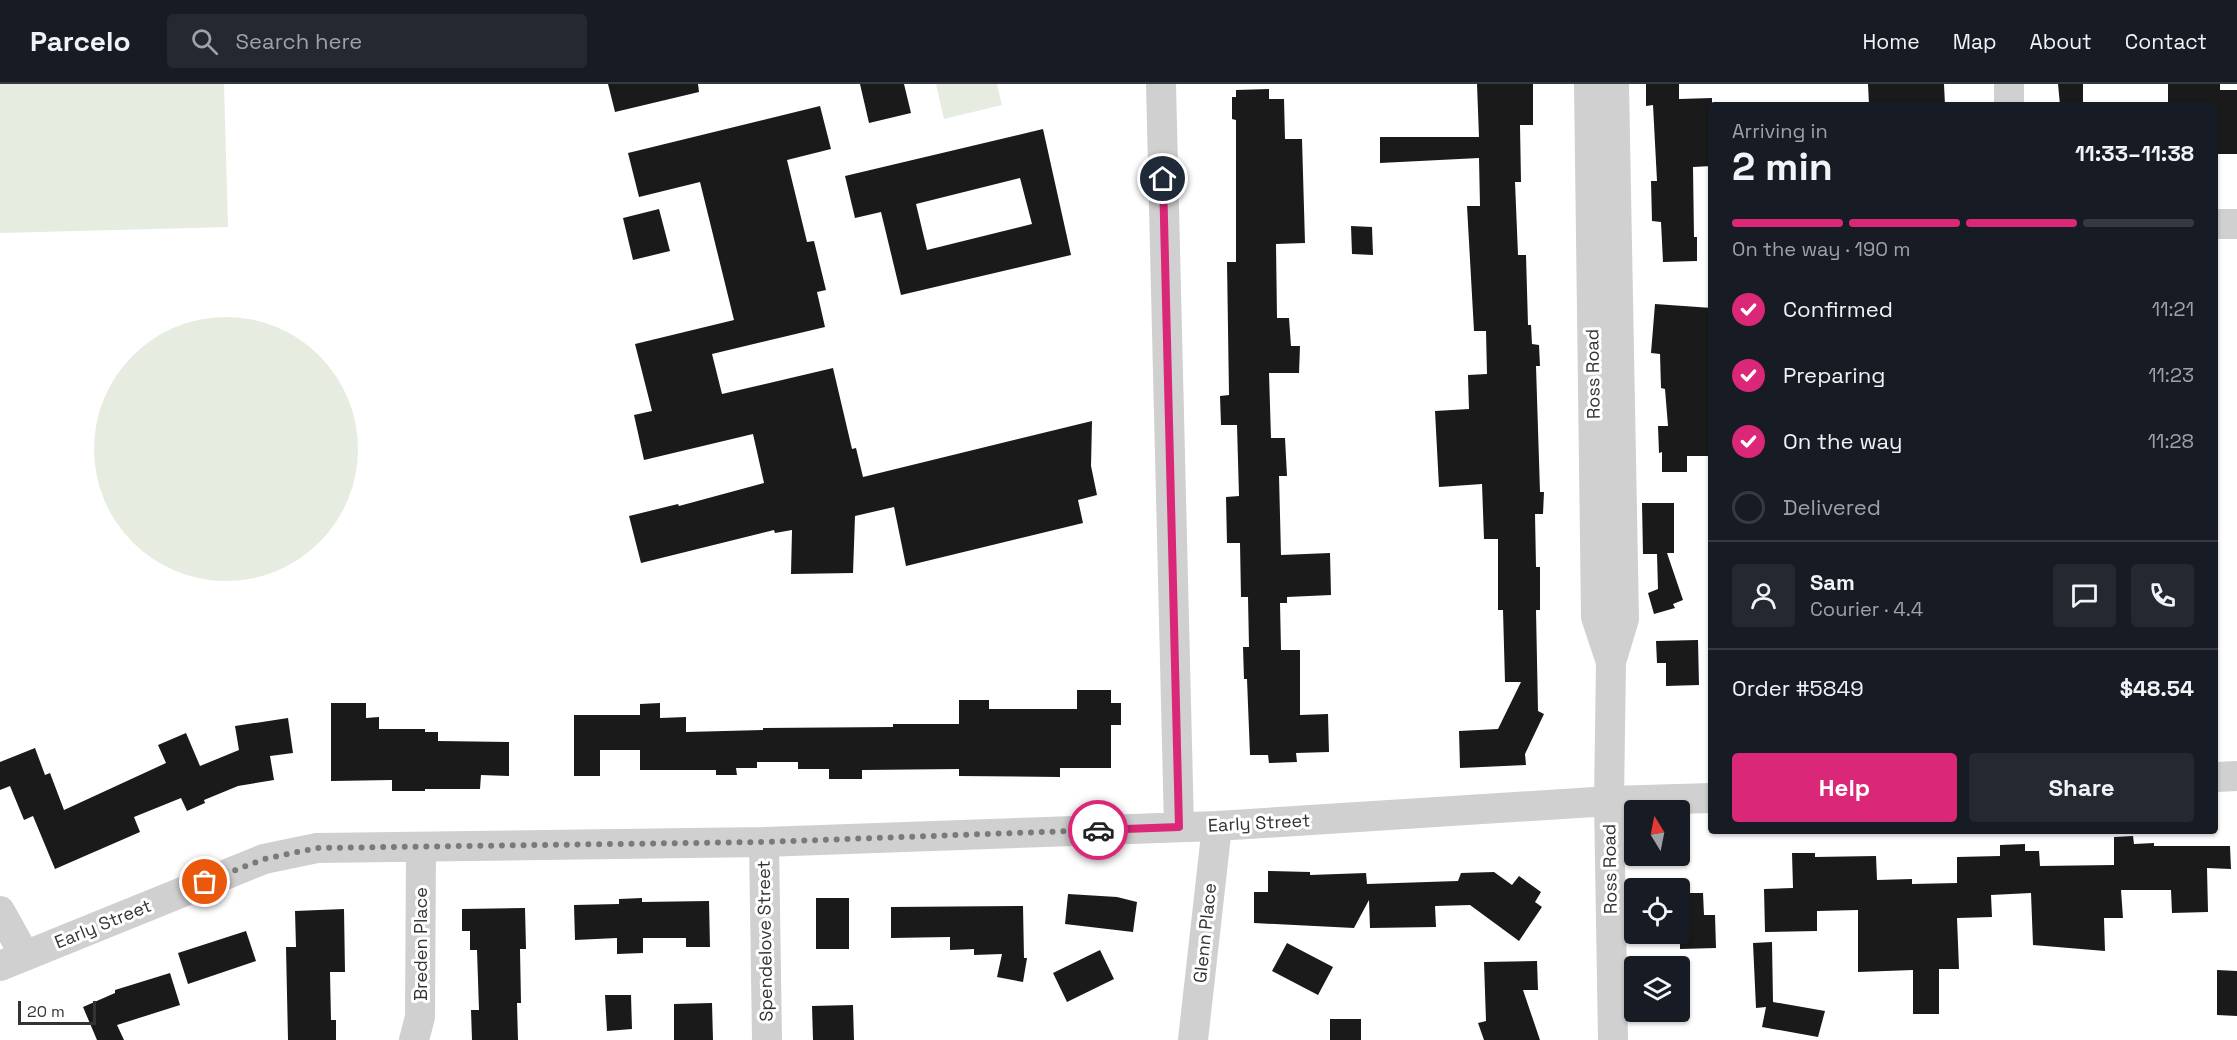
<!DOCTYPE html>
<html lang="en">
<head>
<meta charset="utf-8">
<style>
	:root { --surface:#171b24; --page:#242831; --text:#f1f3f6; --muted:#9ea1a6; --line:#363941; --accent:#db2777 }
	body { margin:0; font-family:"Space Grotesk",sans-serif; background:var(--page); color:var(--text); height:100vh; display:flex; flex-direction:column; font-size:22px; white-space:nowrap }
	* { box-sizing:border-box; margin:0 }
	p { font-size:20px; color:var(--muted) }
	.icon { flex:none; width:33px; height:33px; fill:none; stroke:currentColor; stroke-width:2; stroke-linecap:round; stroke-linejoin:round }
	.map { position:relative; flex:1; overflow:hidden }
	.panel { position:absolute; left:1708px; top:18px; width:510px; height:732px; display:flex; flex-direction:column; background:var(--surface); border-radius:6px; box-shadow:0 2px 4px #0004 }
	.panel>* { flex:none }
	.needle { width:39px; rotate:350deg }
	.tools { position:absolute; left:1624px; top:716px; display:grid; gap:12px }
	.tools a { display:grid; place-items:center; width:66px; height:66px; border-radius:6px; background:var(--surface); box-shadow:0 2px 4px #0004; font-size:30px }
	.scale { position:absolute; left:18px; bottom:15px; width:78px; box-sizing:border-box; padding-left:6px; border:3px solid #333; border-top:0; font-size:16px; line-height:21px; white-space:nowrap; color:#333; -webkit-text-stroke:4px #fff; paint-order:stroke }
	.pin { position:absolute; display:grid; place-items:center; width:51px; height:51px; color:#fff; margin:-26px; border:3px solid #fff; border-radius:50%; box-shadow:0 2px 6px #0007 }
	.courier { position:absolute; display:grid; place-items:center; width:60px; height:60px; margin:-30px; border:4px solid #db2777; border-radius:50%; background:#fff; color:#222; box-shadow:0 2px 8px #0007 }
	.head em { font-style:normal; font-weight:700 }
	.head div { display:flex; flex-direction:column-reverse }
	.head { display:flex; align-items:center; justify-content:space-between; height:102px; padding:0 24px }
	h1 { font-size:39px; font-weight:700; line-height:45px }
	.bar { display:grid; grid-template-columns:repeat(4,1fr); gap:9px 6px; align-content:center; height:72px; padding:0 24px }
	.bar i { height:8px; border-radius:4px; background:var(--line) }
	.bar .selected { background:var(--accent) }
	.bar p { grid-column:span 4 }
	.line { display:flex; align-items:center; gap:15px; padding:0 24px; border-top:2px solid var(--line) }
	.line div { flex:1 }
	.round { display:grid; place-items:center; flex:none; width:63px; height:63px; border-radius:6px; background:var(--page) }
	ol { padding:0 24px; list-style:none }
	li { display:flex; align-items:center; gap:18px; height:66px }
	li p { margin-inline-start:auto }
	li .icon { padding:6px; border-radius:50%; background:var(--accent); color:#fff; stroke-width:4 }
	li:last-child { color:var(--muted) }
	li i { width:33px; height:33px; border:3px solid var(--line); border-radius:50% }
	.button { display:flex; gap:12px; margin-top:auto; padding:12px 24px }
	.button a { flex:1; height:69px; border-radius:6px; background:var(--accent); color:#fff; font-size:24px; font-weight:700; line-height:69px; text-align:center }
	.button a+a { background:var(--page); color:var(--text) }
	header { display:flex; align-items:center; gap:36px; box-sizing:border-box; height:84px; padding:0 30px; background:var(--surface); border-bottom:2px solid var(--line) }
	header strong { font-size:28px }
	nav { display:flex; gap:33px; margin-inline-start:auto; font-size:21px }
	.search { width:420px; height:54px; background:var(--page); display:flex; align-items:center; gap:15px; box-sizing:border-box; padding:0 21px; border-radius:6px; color:var(--muted); font-size:22px }
	.map>svg:first-child { display:block }
	.green { fill:#e6ecdf }
	.building { fill:#1a1a1a; fill-rule:evenodd }
	.lines { fill:none; stroke-linecap:round; stroke-linejoin:round }
	.minor { stroke:#d0d0d0; stroke-width:30 }
	.done { stroke:#7a7a7a; stroke-width:6; stroke-dasharray:0 10.8 }
	.route { stroke:#db2777; stroke-width:8 }
	.labels { text-anchor:middle; stroke-width:6; stroke-linejoin:round; paint-order:stroke }
	.street-label { font-size:18px; fill:#333; stroke:#fff }
</style>
</head>
<body>
<header>
<strong>Parcelo</strong>
<div class="search"><svg class="icon" aria-label="search" viewBox="0 0 24 24"><circle cx="10" cy="10" r="6"/><path d="M15 15l6 6"/></svg>Search here</div>
<nav><a>Home</a><a>Map</a><a>About</a><a>Contact</a></nav>
</header>
<div class="map">
<svg width="2237" height="956" viewBox="0 0 2237 956">
	<rect width="100%" height="100%" fill="#fff"/>
	<path class="green" d="M0,0H224L228,143L0,149Z
		M936,0H997L1002,21L944,35Z
		M94 365a132 132 0 1 1 264 0a132 132 0 1 1-264 0Z"/>
	<path class="building" d="M608,0H698L699,8L615,28Z
		M860,0H904L911,29L869,39Z
		M1477,0H1533V41H1520L1521,98H1515L1518,171H1526L1528,241H1531L1532,260L1539,261L1540,282H1536L1540,408H1544L1543,430H1535L1536,483H1540V526H1536L1538,627L1544,630L1525,670L1526,681L1460,684L1459,647L1498,645L1521,598H1505L1503,526H1498V455H1484L1482,400L1439,403L1435,327L1469,325L1468,291L1487,290L1486,247H1474L1467,122H1480L1479,74L1380,79V53H1479Z
		M1646,0H1679V15L1712,14V82L1693,83L1694,153H1697V177L1663,178L1661,138L1652,137L1651,97H1657L1653,21L1646,22Z
		M1868,0H1944L1945,21H1869Z
		M2058,0H2083V21H2060Z
		M2168,0H2220V6H2237V70H2216V21H2168Z
		M1269,5V15H1284L1285,55H1302L1305,159L1276,160L1277,234H1289L1291,262H1300L1299,289H1269L1271,354H1285L1287,392H1279L1281,471L1330,469L1331,511L1287,513V519H1280L1281,566H1300V631L1328,630L1329,668L1296,669L1297,678L1269,679L1268,671H1250L1247,595H1244L1243,563H1249L1248,513H1241L1240,459H1227L1226,413L1239,412L1237,341H1221L1220,312L1229,311L1227,178H1236V36L1232,35V13H1236V6Z
		M820,22L831,65L787,76L807,158L814,157L826,206L817,208L825,243L712,270L722,310L833,284L852,365L856,364L863,393L1092,337L1091,382L1097,411L1078,416L1083,439L906,482L894,423L855,432L853,489L791,490L792,446L775,449L774,446L641,479L629,432L678,420L679,422L764,399L753,350L644,376L634,331L652,327L635,260L734,236L700,98L639,113L628,69Z
		M1043,45L1071,171L901,211L881,128L855,134L845,92ZM1020,94L1032,140L927,166L916,120Z
		M659,125L670,167L633,176L623,134Z
		M1351,142L1372,143L1373,171L1352,170Z
		M1655,220L1712,224V372H1687V388H1662V368L1659,369L1658,342H1668L1665,305L1661,304L1660,270L1651,269Z
		M1642,419H1674V469H1667L1683,516L1673,520L1675,524L1654,530L1648,509L1658,505L1657,470H1643Z
		M1698,556L1699,601L1666,602V579H1657L1656,557Z
		M1077,606H1111V619H1121V641H1111V684H1060V693L959,692V685L862,686V695H829V685H798V678H757V684H736L737,691H716V686H640V666H600V692H574V631H640V620L660,619V634L686,633V648L763,646V644L893,643V640H959V616H989V625H1077Z
		M331,619H366V634L379,633V645H425V648H438V657L509,658V692L481,691L480,705H425V707H392V696L331,697Z
		M288,634L293,669L270,672L274,696L238,702L204,716L205,719L187,727L181,714L134,733L140,748L55,785L33,732L24,736L10,702L0,706V678L35,664L45,691L50,689L64,726L166,679L158,661L186,649L200,682L239,666L235,642Z
		M2133,752L2134,760L2154,759V762H2230L2231,785L2207,784L2208,828L2172,829L2171,806H2121L2123,834H2104L2105,867L2033,861L2031,809L1991,811L1992,833L1957,834L1959,885H1939V930H1913V886L1858,888V826L1817,827V847L1765,848L1764,805L1793,804L1792,769H1815V773L1876,772L1877,796L1912,795V800L1957,799V773L2000,772V761L2025,760V767H2039L2040,782L2114,781V753Z
		M1268,787L1310,788V791L1366,789L1367,800L1458,797L1461,789L1494,788L1512,801L1519,792L1541,808L1535,818L1542,823L1519,857L1470,821L1435,822L1436,843L1370,844L1369,816L1354,844L1254,839V808H1268Z
		M1680,809H1703L1704,831H1715L1716,864L1680,865Z
		M1068,810L1117,813L1137,818L1133,848L1065,840Z
		M642,814V818L709,817L710,863H686V854H643V869L617,870V854L575,856L574,821L619,820V815Z
		M816,814H849V865H816Z
		M1023,822L1024,874H1027L1023,898L997,893L1002,870L974,871V865L950,866V853L891,854V823Z
		M525,824L526,865H520L521,919H517L518,956H472L471,926H479L477,866H470V847H462V825Z
		M344,825L345,888H330L331,936H336V956H288L286,863H296L295,827Z
		M246,847L256,877L188,900L178,869Z
		M1772,858L1773,918L1825,927L1818,953L1762,943L1766,923L1756,924L1753,859Z
		M1287,859L1333,883L1318,911L1272,887Z
		M1100,866L1114,895L1067,918L1053,889Z
		M1537,877L1538,906H1523L1540,956H1484L1478,939L1486,937L1484,878Z
		M2217,886L2237,887V932L2217,931Z
		M170,889L180,921L117,941L124,956H97L83,923L115,909V906Z
		M605,911H631L632,945L607,947Z
		M712,919L713,956H674V920Z
		M853,921L854,956H813L812,922Z
		M1330,935H1361V956H1330Z"/>
	<g class="lines">
		<path class="minor" d="M1161,0L1179,743
			M1589,0L1596,533L1611,578
			M2009,0V21
			M2216,140H2237
			M2216,693L2237,692
			M764,758L767,956
			M0,827L25,872
			M0,882L264,775L317,764L764,758L1217,742L1609,717L1712,714
			M414,956L420,933L421,764
			M1193,956L1217,742
			M1613,956L1609,717L1611,578L1624,535L1614,0"/>
	</g>
	<g class="lines">
		<path class="done" d="M205,798L264,775L317,764L764,758L1098,746"/>
		<path class="route" d="M1098,746L1179,743L1163,95"/>
	</g>
	<g class="labels">
		<g class="street-label">
			<text transform="translate(1593 290) rotate(-91)" y="6">Ross Road</text>
			<text transform="translate(1259 739) rotate(-3)" y="6">Early Street</text>
			<text transform="translate(1610 785) rotate(-91)" y="6">Ross Road</text>
			<text transform="translate(103 840) rotate(-22)" y="6">Early Street</text>
			<text transform="translate(1205 849) rotate(-84)" y="6">Glenn Place</text>
			<text transform="translate(765 857) rotate(-91)" y="6">Spendelove Street</text>
			<text transform="translate(421 860) rotate(-90)" y="6">Breden Place</text>
		</g>
	</g>
</svg>
<div class="tools">
<a><svg class="needle" viewBox="-14 -14 28 28"><path d="M0-13l5 13h-10z" fill="#e53935"/><path d="M0 13l5-13h-10z" fill="#9ea1a6"/></svg></a>
<a><svg class="icon" aria-label="locate" viewBox="0 0 24 24"><circle cx="12" cy="12" r="6"/><path d="M12 2v4M12 18v4M2 12h4M18 12h4"/></svg></a>
<a><svg class="icon" aria-label="layers" viewBox="0 0 24 24"><path d="M12 4l9 5-9 5-9-5zM3 14l9 5 9-5"/></svg></a>
</div>
<div class="scale">20 m</div>
<div class="pin" style="left:205px;top:798px;background:#ea580c"><svg class="icon" aria-label="bag" viewBox="0 0 24 24"><path d="M5 8h14l-1 12H6zM9 8a3 3 0 0 1 6 0"/></svg></div>
<div class="pin" style="left:1163px;top:95px;background:#1f2937"><svg class="icon" aria-label="home" viewBox="0 0 24 24"><path d="M3 11l9-7 9 7M6 9v11h12V9"/></svg></div>
<div class="courier" style="left:1098px;top:746px"><svg class="icon" aria-label="car" viewBox="0 0 24 24"><path d="M5 17H2v-5l4-1 3-4h7l3 4 3 1v5h-3M9 17h6M6 11h13"/><circle cx="7" cy="17" r="2"/><circle cx="17" cy="17" r="2"/></svg></div>
<section class="panel">
<div class="head"><div><h1>2 min</h1><p>Arriving in</p></div><em>11:33–11:38</em></div>
<div class="bar"><i class="selected"></i><i class="selected"></i><i class="selected"></i><i></i><p>On the way · 190 m</p></div>
<ol>
<li><svg class="icon" aria-label="check" viewBox="0 0 24 24"><path d="M5 12l5 5 9-10"/></svg>Confirmed<p>11:21</p></li>
<li><svg class="icon" aria-label="check" viewBox="0 0 24 24"><path d="M5 12l5 5 9-10"/></svg>Preparing<p>11:23</p></li>
<li><svg class="icon" aria-label="check" viewBox="0 0 24 24"><path d="M5 12l5 5 9-10"/></svg>On the way<p>11:28</p></li>
<li><i></i>Delivered</li>
</ol>
<div class="line" style="height:108px"><a class="round"><svg class="icon" aria-label="person" viewBox="0 0 24 24"><circle cx="12" cy="8" r="4"/><path d="M4 21q1-7 8-7t8 7"/></svg></a><div><b>Sam</b><p>Courier · 4.4</p></div><a class="round"><svg class="icon" aria-label="chat" viewBox="0 0 24 24"><path d="M4 5h16v11H9l-5 4z"/></svg></a><a class="round"><svg class="icon" aria-label="phone" viewBox="0 0 24 24"><path d="M5 4h4l2 5-3 2q2 4 5 5l2-3 5 2v4C11 20 4 13 5 4z"/></svg></a></div>
<div class="line" style="height:78px"><div>Order #5849</div><b>$48.54</b></div>
<div class="button"><a>Help</a><a>Share</a></div>
</section>
</div>
</body>
</html>
